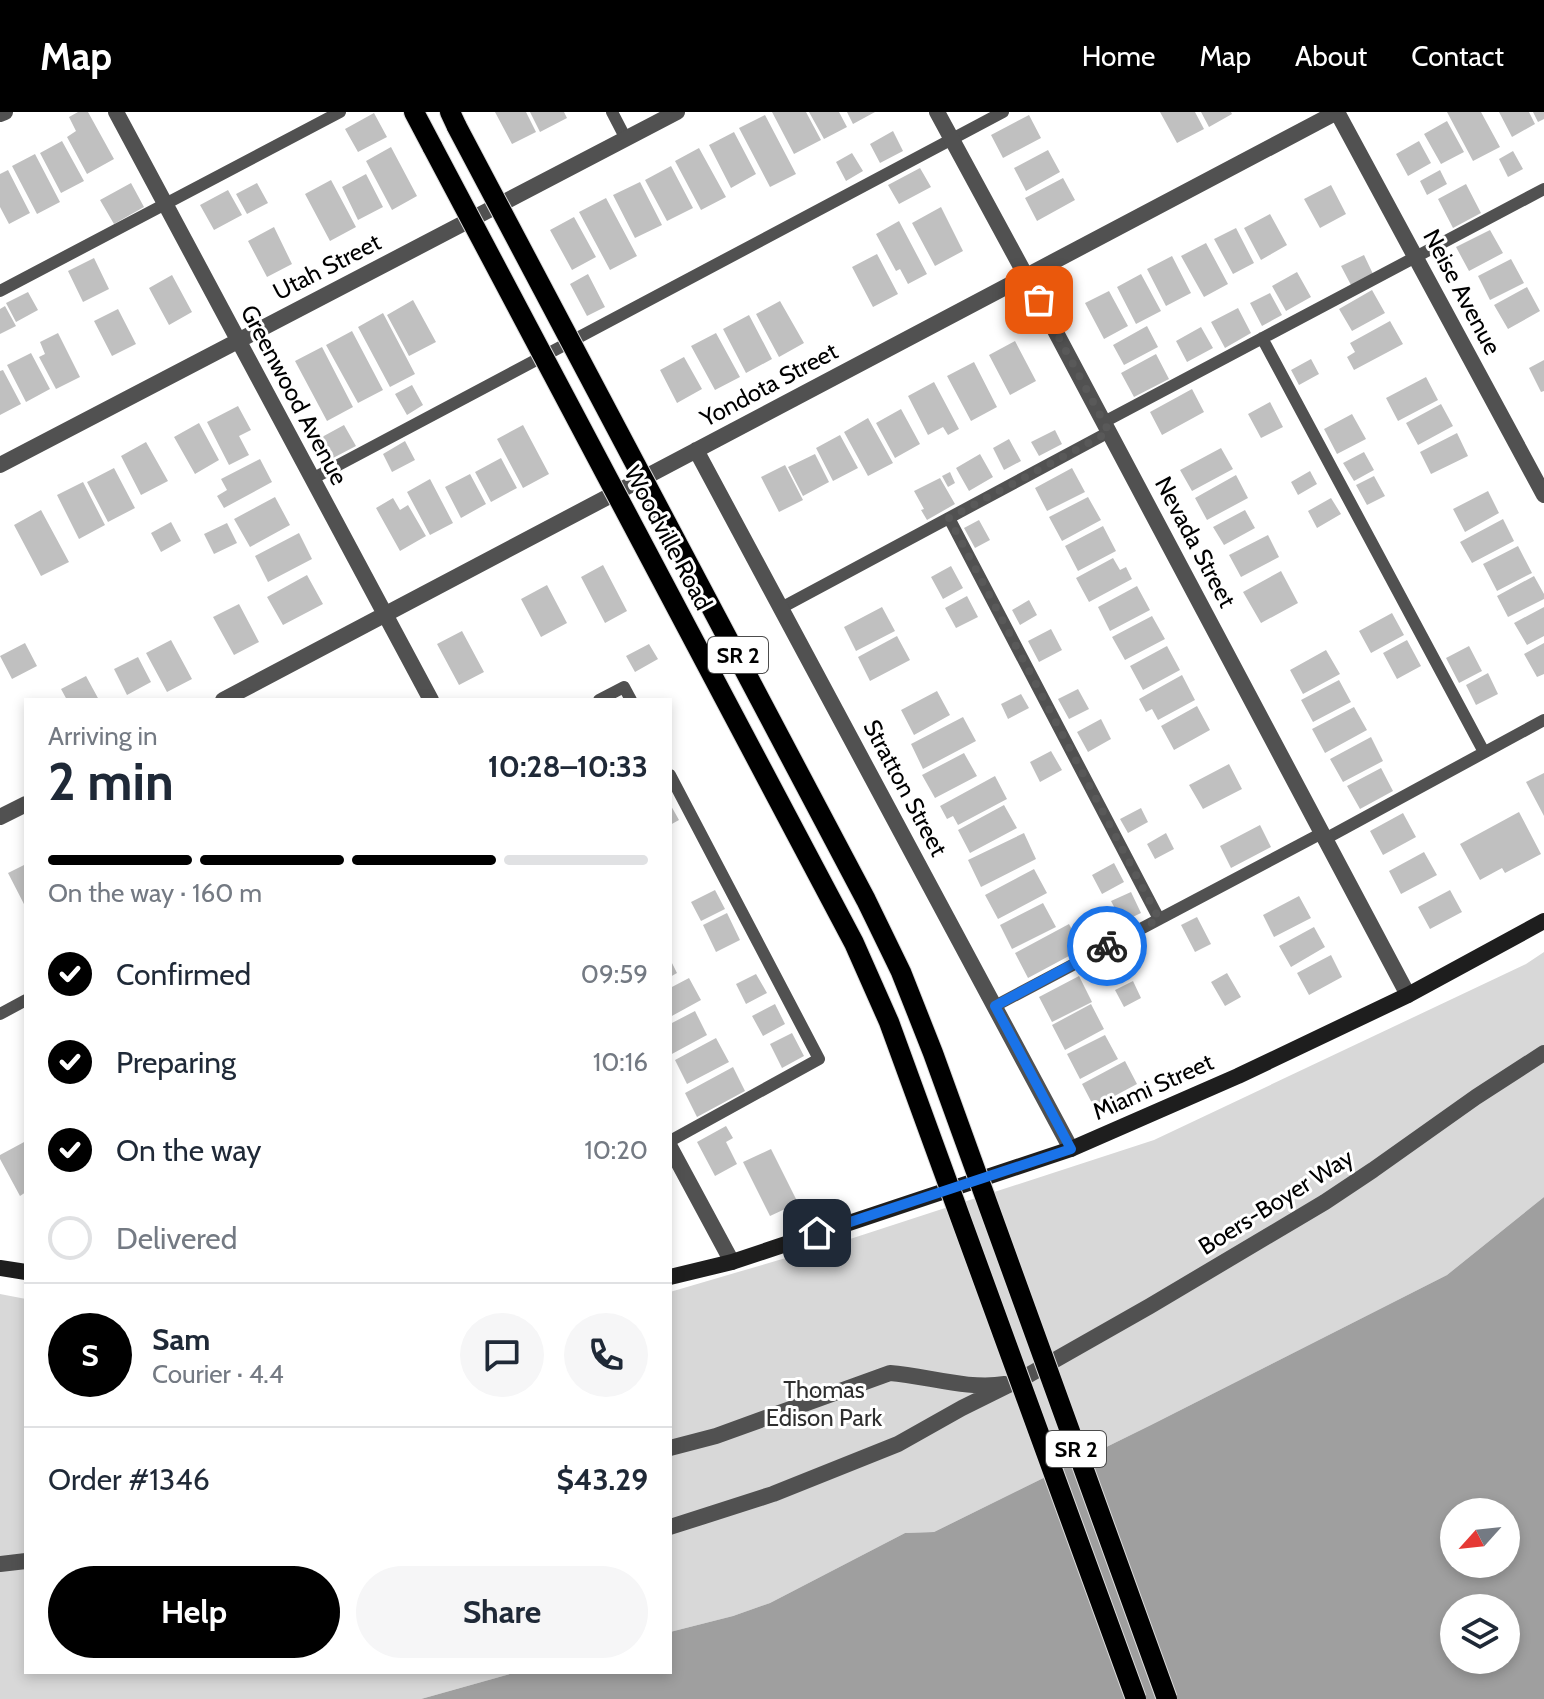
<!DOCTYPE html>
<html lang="en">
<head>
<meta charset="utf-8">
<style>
	:root { --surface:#fff; --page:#f6f6f7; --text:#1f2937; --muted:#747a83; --line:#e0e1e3; --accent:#000 }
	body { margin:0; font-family:Cabin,sans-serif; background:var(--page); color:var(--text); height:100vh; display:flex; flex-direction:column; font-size:30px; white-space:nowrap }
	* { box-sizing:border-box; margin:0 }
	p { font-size:26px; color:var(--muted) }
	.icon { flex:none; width:44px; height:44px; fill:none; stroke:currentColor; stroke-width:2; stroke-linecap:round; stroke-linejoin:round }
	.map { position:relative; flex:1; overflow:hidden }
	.drawer { position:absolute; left:24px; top:586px; width:648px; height:976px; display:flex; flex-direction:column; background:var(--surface); border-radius:0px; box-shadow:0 4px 12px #0003 }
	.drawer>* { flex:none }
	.needle { width:52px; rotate:243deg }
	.fabs { position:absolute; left:1440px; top:1386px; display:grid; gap:16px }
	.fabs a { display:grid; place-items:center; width:80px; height:80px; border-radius:50%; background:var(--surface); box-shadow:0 4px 12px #0003; font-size:40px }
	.pin { position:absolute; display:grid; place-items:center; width:68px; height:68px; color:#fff; margin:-34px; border-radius:16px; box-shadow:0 4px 12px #0006 }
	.courier { position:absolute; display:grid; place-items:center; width:80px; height:80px; margin:-40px; border:6px solid #1a73e8; border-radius:50%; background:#fff; color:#222; box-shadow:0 2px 10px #0007 }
	.overview em { font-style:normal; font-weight:700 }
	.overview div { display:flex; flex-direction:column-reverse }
	.overview { display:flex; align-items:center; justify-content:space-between; height:136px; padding:0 24px }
	h1 { font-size:52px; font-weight:700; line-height:60px }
	.bar { display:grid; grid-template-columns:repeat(4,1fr); gap:12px 8px; align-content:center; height:96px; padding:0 24px }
	.bar i { height:10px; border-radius:6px; background:var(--line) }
	.bar .selected { background:var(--accent) }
	.bar p { grid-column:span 4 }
	.line { display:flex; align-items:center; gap:20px; padding:0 24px; border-top:2px solid var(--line) }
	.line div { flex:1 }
	.round { display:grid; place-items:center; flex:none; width:84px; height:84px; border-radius:42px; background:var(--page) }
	ol { padding:0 24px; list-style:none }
	li { display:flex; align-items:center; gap:24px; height:88px }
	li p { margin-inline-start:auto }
	li .icon { padding:8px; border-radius:50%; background:var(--accent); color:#fff; stroke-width:4 }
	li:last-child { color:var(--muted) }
	li i { width:44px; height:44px; border:4px solid var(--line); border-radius:50% }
	.cta { display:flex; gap:16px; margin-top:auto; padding:16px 24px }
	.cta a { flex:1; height:92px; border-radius:48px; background:var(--accent); color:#fff; font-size:32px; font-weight:700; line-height:92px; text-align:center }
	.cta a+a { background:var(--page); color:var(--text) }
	header { display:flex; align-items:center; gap:48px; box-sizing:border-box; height:112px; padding:0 40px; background:var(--accent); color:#fff }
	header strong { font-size:38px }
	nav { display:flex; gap:44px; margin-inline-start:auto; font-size:28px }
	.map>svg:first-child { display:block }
	.green { fill:#d8d8d8 }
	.water { fill:#9f9f9f; fill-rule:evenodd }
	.building { fill:#c0c0c0 }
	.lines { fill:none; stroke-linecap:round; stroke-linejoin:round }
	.primary-casing { stroke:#dbdbdb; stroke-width:22 }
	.lane { stroke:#515151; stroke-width:12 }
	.street { stroke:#515151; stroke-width:16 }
	.secondary { stroke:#1e1e1e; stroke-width:16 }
	.primary { stroke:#000; stroke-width:20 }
	.primary-bridge-casing { stroke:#dbdbdb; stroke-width:22; stroke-linecap:butt }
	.primary-bridge { stroke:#000; stroke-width:20 }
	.done { stroke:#595959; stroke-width:8; stroke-dasharray:0 14.4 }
	.route { stroke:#1a73e8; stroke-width:10 }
	.labels { text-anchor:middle; stroke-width:6; stroke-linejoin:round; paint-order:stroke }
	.shield { fill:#fff; stroke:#4c4c4c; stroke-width:2 }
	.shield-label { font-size:22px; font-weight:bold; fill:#000 }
	.street-label { font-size:24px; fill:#000; stroke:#fff }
	.park-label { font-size:24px; fill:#2f2f2f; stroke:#fff }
</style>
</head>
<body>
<header>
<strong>Map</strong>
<nav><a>Home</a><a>Map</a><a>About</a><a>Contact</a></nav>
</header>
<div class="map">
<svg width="1544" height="1587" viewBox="0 0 1544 1587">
	<rect width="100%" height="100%" fill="#fff"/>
	<path class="green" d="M1544,840V1085L1447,1163L1151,1313L934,1420L905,1421L770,1491L733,1504L670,1520V1180L847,1128L1154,1028L1526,852Z
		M0,1182L26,1187V1560H517L421,1587H0Z"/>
	<path class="water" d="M1544,1085V1587H421L517,1560H670V1520L733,1504L770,1491L905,1421L934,1420L1151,1313L1447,1163ZM1454,1400H1506V1452H1454ZM1454,1496H1506V1548H1454Z"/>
	<path class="building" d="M78,0H88L114,47L87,62L67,25L76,19L69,5Z
		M495,0H526L536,20L512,32Z
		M530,0H564L567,6L540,20Z
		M772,0H806L821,28L794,42Z
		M809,0H839L847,15L824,27Z
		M847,0H875L853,12Z
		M1160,0H1195L1204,17L1177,31Z
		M1201,0H1231L1232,2L1209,15Z
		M1447,0H1481L1500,35L1473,49Z
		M1499,0H1529L1535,12L1512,25Z
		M1533,0H1544V7L1538,10Z
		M374,1L387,25L358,40L345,17Z
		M765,3L796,62L770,75L739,16Z
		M1029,3L1041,26L1003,46L991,23Z
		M1447,9L1464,40L1441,52L1424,22Z
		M893,19L903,39L880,51L870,32Z
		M734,20L756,62L731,76L709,33Z
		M62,29L84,69L61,81L40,41Z
		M1419,29L1431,51L1408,64L1396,42Z
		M391,35L417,84L392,98L366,49Z
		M699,36L726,85L701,98L675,49Z
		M1048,38L1060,60L1026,79L1014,56Z
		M1513,39L1523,57L1508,65L1499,47Z
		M852,41L863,59L846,69L836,50Z
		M35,42L60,90L37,102L12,54Z
		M671,54L693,96L667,109L645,68Z
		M920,56L931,75L899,92L888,73Z
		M8,58L30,101L9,112L0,95V62Z
		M1440,58L1447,72L1427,83L1420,69Z
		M366,62L383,95L358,108L342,75Z
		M1063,66L1075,88L1037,109L1025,86Z
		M331,68L356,115L330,129L305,82Z
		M640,70L662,113L635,126L613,83Z
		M131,71L144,95L114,112L100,88Z
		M257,71L268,91L247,102L236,82Z
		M1466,72L1481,101L1453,116L1438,87Z
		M1331,73L1346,102L1320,116L1304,87Z
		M228,78L242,103L214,118L200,93Z
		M606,86L637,144L610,158L579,100Z
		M941,95L963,139L935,154L912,111Z
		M1270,102L1287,133L1261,148L1244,116Z
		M574,105L596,145L572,158L550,118Z
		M899,109L927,162L908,172L900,157L896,159L876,122Z
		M274,115L292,152L267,165L248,129Z
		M1236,116L1254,151L1233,162L1214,127Z
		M1490,118L1503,141L1469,159L1456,135Z
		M1206,131L1228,172L1204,185L1181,144Z
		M877,142L898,182L873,195L852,155Z
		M1364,143L1373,162L1351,173L1341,154Z
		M1172,144L1191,181L1166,194L1147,157Z
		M94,146L109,177L83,190L68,159Z
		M1511,147L1524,171L1490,188L1478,164Z
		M1297,160L1311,185L1286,199L1272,174Z
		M588,162L605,195L587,204L570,172Z
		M1141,162L1161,199L1136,212L1117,175Z
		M172,163L192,200L169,213L149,176Z
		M1527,175L1540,199L1508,217L1494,193Z
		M1372,178L1385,201L1352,219L1339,197Z
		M1109,179L1128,214L1104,227L1085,191Z
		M28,180L38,198L16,210L6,191Z
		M1270,181L1282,203L1262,214L1250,191Z
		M413,188L436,230L409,244L387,203Z
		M780,189L804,231L779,245L756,202Z
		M5,194L16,214L0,222V197Z
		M1238,196L1251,221L1225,236L1211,210Z
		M118,197L136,232L112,244L94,209Z
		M383,201L415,262L390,275L358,215Z
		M749,203L772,247L746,261L723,217Z
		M1390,209L1403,232L1354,258L1347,245L1355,240L1350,231Z
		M1147,214L1158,235L1124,253L1113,233Z
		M1201,215L1213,236L1187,250L1176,229Z
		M352,219L383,278L358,291L326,233Z
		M58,221L80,265L56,277L39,245L45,242L40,230Z
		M716,221L740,265L715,278L691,234Z
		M1015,229L1036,269L1010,283L989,243Z
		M322,235L353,295L327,309L295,249Z
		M31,241L50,277L26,290L7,253Z
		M1156,242L1169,267L1134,285L1121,261Z
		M684,245L702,277L677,291L660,258Z
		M1311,247L1319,262L1299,273L1291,258Z
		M1544,248V279L1541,280L1529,256Z
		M974,250L997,295L971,309L947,264Z
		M3,258L21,292L0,303V259Z
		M1426,265L1438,288L1398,309L1386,286Z
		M934,270L959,317L948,323L943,315L928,323L908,284Z
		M412,273L423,293L407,303L395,282Z
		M1192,277L1204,300L1162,323L1150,300Z
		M1270,290L1283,315L1261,326L1248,302Z
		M1441,292L1453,314L1418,333L1406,311Z
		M238,294L251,318L239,324L249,343L229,353L207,310Z
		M901,297L920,332L895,346L876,311Z
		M1352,302L1366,327L1337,342L1324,317Z
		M868,306L893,351L868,364L844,320Z
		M199,311L219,348L195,362L174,325Z
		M344,313L356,334L333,346L322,325Z
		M523,313L549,362L523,376L497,327Z
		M1055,318L1062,332L1039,344L1031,330Z
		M1457,321L1468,344L1431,362L1420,340Z
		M840,323L858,356L833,369L816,336Z
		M1009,327L1021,349L1004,358L993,336Z
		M405,329L415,348L392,360L383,342Z
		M146,330L168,369L141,383L121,344Z
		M1221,336L1233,357L1192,379L1180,358Z
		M1364,340L1374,358L1354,369L1343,351Z
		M815,342L829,370L803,384L788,355Z
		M980,342L993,365L969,379L956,356Z
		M501,346L517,376L491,390L475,360Z
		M260,347L272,370L224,396L217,384L227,378L221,367Z
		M785,353L803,388L779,400L761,365Z
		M114,356L135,396L108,410L87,370Z
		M1072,356L1085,380L1047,399L1035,376Z
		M1310,359L1317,372L1298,383L1291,370Z
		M950,360L955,371L948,375L942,364Z
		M470,362L486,392L461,406L445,375Z
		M1236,363L1248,386L1207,408L1195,386Z
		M1374,364L1385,384L1367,393L1356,373Z
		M940,366L955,392L927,408L921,398L924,397L914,379Z
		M430,367L453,411L430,423L407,380Z
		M83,370L105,413L79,427L57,383Z
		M1488,379L1499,401L1465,420L1453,397Z
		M275,385L290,413L250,435L234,407Z
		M1088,385L1101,408L1062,429L1049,405Z
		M393,386L400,398L408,393L426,424L400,439L376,396Z
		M1331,386L1341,402L1317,416L1308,399Z
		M41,398L69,450L41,464L14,413Z
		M1245,398L1255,416L1224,433L1213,415Z
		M1503,407L1514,429L1472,451L1460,430Z
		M979,408L990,428L975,436L964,416Z
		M171,410L181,429L161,440L151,421Z
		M227,411L237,431L214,442L204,422Z
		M1103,414L1116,439L1078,459L1065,434Z
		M299,421L312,447L268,470L255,444Z
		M1268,423L1279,445L1241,465L1229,443Z
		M1518,434L1532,461L1497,479L1483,452Z
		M1113,446L1120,458L1126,455L1132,467L1089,490L1076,466Z
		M603,453L627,499L605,511L581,465Z
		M951,454L963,476L943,487L931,465Z
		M1281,459L1298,491L1261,511L1243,480Z
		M307,463L323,492L283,513L267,485Z
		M1534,464L1544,482V487L1508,505L1497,484Z
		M547,473L567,511L541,525L521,487Z
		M1137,474L1150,498L1110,519L1098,495Z
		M967,484L978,505L956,516L945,496Z
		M1029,488L1037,503L1020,513L1012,498Z
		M239,492L259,530L234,543L213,505Z
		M882,495L895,519L856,539L844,515Z
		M1544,495V524L1527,533L1514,511Z
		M1392,501L1404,523L1371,541L1359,519Z
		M1152,504L1165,527L1125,548L1112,525Z
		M1051,517L1062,538L1039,550L1028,529Z
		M462,519L484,560L459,573L437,532Z
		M897,524L910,548L870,569L858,545Z
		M171,528L192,567L167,580L146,541Z
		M1407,528L1421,554L1397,567L1383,541Z
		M25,531L37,554L12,567L0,544Z
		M1544,531V562L1537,565L1524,542Z
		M649,532L658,547L635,560L626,544Z
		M1167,534L1180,558L1143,578L1130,554Z
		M1469,534L1482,559L1459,571L1446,546Z
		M1326,538L1340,562L1303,582L1290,558Z
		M138,545L151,570L127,583L114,557Z
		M1488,561L1498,582L1476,593L1466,573Z
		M1182,563L1195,588L1158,608L1152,597L1146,600L1139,587Z
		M86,564L99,588H67L61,577Z
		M1339,568L1351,590L1313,610L1301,588Z
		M1078,577L1089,597L1069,607L1058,587Z
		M937,579L950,603L914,623L901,598Z
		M1021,582L1029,596L1008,607L1001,592Z
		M1197,594L1210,618L1174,638L1161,614Z
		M1354,595L1367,618L1325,641L1312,617Z
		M963,605L976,629L923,657L911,632Z
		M1101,607L1111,627L1088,640L1077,620Z
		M1371,625L1383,649L1343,670L1330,647Z
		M1051,639L1062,658L1040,670L1030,650Z
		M964,641L977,664L935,686L922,663Z
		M1229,652L1242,677L1203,697L1189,673Z
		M1381,656L1393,679L1360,697L1347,674Z
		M1544,661V704L1526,670Z
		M995,664L1007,687L958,713L953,704L947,707L940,694Z
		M670,692L679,708L670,713Z
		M1004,693L1017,716L970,741L958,718Z
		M1141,696L1148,710L1128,721L1120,707Z
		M1519,700L1541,742L1505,761L1502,756L1480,768L1460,732Z
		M1403,701L1416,725L1383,743L1370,719Z
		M1260,713L1271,735L1231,756L1220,734Z
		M1024,721L1036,747L981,775L968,748Z
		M1166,721L1174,737L1155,747L1147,732Z
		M1424,740L1437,763L1401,782L1389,759Z
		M1114,751L1124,770L1102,782L1092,763Z
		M26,752V796L8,761Z
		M1034,757L1047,781L998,807L985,783Z
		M715,778L725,797L701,809L691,790Z
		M1450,778L1462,800L1430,817L1418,795Z
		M1131,780L1141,801L1122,810L1111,789Z
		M1299,784L1311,806L1274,825L1263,803Z
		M1043,791L1056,815L1012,837L1000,813Z
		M727,801L740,828L716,840L703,813Z
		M1197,805L1211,832L1195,840L1181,813Z
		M1069,812L1082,837L1028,866L1015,841Z
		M1314,815L1325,835L1291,855L1279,834Z
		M1117,843L1127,864L1112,871L1101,850Z
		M1331,843L1342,865L1309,883L1297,861Z
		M670,847L677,861L670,865Z
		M1227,861L1241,885L1225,894L1211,870Z
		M756,862L767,881L746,892L736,872Z
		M1079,864L1092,890L1052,910L1039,885Z
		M689,866L701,888L670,905V876Z
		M1133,869L1141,886L1124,895L1115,878Z
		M775,892L785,912L763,924L752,904Z
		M1091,892L1104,917L1065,938L1052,913Z
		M695,899L707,923L670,943V912Z
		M792,921L804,944L782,956L770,932Z
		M1105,923L1118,947L1080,967L1067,942Z
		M716,926L729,950L687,972L675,948Z
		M1125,949L1137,972L1094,995L1082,972Z
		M733,955L745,979L697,1005L685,981Z
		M726,1014L733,1026L726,1030L737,1052L715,1064L697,1030Z
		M26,1029V1080L20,1084L0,1047V1043Z
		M771,1037L798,1091L770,1104L743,1050Z"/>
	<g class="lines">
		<defs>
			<path id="primary" d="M414,0L433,36
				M450,0L457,15"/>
		</defs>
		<use href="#primary" class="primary-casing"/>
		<path class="lane" d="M612,0L626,27
			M0,179L340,0
			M1262,226L1484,640
			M1104,310L1544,77
			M312,367L1003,0
			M949,406L1159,807
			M781,496L1109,320
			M599,588L624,575L631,588
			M670,663L819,947L670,1029
			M1325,727L1544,608
			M995,894L1322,721
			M0,902L26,888"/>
		<path class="street" d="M116,0L431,588
			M937,0L1026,164L1408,883
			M1337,0L1544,383
			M0,2L5,0
			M696,338L1071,1037
			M0,353L677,0
			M223,588L1337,0
			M0,705L26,692
			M670,1035L732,1150
			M670,1336L716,1324L890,1261C928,1264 967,1278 1005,1272
			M670,1415L773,1382L898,1332L962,1296L1025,1265L1150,1194L1325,1090L1373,1058L1476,985L1544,941
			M0,1452L26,1449"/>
		<path class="secondary" d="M0,1156L26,1160
			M670,1165L732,1150L1071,1037L1238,964L1408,883L1544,809"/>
		<use href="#primary" class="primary"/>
		<defs>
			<path id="primary-bridge" d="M457,15L866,788L901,860L933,941L1167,1587
				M433,36L854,831L889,910L1136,1587"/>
		</defs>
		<use href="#primary-bridge" class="primary-bridge-casing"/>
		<use href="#primary-bridge" class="primary-bridge"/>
	</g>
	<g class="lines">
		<path class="done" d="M1039,188L1109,320L949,406L1159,807L1107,834"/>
		<path class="route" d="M817,1121L1071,1037L995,894L1107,834"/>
	</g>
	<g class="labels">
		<g class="shield">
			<rect x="708" y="525" width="60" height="36" rx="6"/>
			<rect x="1046" y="1319" width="60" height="36" rx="6"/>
		</g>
		<g class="shield-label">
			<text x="738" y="551">SR 2</text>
			<text x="1076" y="1345">SR 2</text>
		</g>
		<g class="street-label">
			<text transform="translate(327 155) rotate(-27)" y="8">Utah Street</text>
			<text transform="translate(1462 180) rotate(62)" y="8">Neise Avenue</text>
			<text transform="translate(769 273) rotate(-28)" y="8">Yondota Street</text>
			<text transform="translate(294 283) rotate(62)" y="8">Greenwood Avenue</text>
			<text transform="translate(668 426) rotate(62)" y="8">Woodville Road</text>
			<text transform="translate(1195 430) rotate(62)" y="8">Nevada Street</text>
			<text transform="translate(905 676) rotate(62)" y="8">Stratton Street</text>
			<text transform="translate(1153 975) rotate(-24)" y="8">Miami Street</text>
			<text transform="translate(1276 1090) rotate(-32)" y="8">Boers-Boyer Way</text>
		</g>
		<g class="park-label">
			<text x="824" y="1286">Thomas<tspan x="824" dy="28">Edison Park</tspan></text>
		</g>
	</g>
</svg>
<div class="fabs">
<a><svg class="needle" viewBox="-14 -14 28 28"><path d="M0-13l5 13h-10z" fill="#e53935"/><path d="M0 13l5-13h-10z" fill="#747a83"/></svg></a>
<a><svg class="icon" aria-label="layers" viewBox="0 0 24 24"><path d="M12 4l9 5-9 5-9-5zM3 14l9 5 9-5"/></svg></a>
</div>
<div class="pin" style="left:1039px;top:188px;background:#ea580c"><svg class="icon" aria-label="bag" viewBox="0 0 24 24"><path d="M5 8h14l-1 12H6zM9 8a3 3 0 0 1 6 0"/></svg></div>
<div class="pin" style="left:817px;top:1121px;background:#1f2937"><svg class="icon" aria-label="home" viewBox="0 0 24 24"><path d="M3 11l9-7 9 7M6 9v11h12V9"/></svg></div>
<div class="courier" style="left:1107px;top:834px"><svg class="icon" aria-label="bike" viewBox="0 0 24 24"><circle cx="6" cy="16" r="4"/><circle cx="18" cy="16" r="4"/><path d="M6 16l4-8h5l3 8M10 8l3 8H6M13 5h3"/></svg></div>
<section class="drawer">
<div class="overview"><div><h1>2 min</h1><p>Arriving in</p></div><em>10:28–10:33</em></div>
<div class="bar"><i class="selected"></i><i class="selected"></i><i class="selected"></i><i></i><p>On the way · 160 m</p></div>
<ol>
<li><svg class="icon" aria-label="check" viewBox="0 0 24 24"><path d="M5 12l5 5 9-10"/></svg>Confirmed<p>09:59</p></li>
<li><svg class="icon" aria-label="check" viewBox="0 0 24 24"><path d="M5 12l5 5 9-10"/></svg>Preparing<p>10:16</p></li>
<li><svg class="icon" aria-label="check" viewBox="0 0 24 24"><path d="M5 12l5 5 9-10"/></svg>On the way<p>10:20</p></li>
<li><i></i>Delivered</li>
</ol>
<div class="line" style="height:144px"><b class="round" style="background:var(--accent);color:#fff">S</b><div><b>Sam</b><p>Courier · 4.4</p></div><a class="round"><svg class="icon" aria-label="chat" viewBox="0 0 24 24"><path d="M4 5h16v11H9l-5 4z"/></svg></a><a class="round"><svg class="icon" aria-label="phone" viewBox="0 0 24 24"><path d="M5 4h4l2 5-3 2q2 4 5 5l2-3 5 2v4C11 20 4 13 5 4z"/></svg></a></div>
<div class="line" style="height:104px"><div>Order #1346</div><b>$43.29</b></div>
<div class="cta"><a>Help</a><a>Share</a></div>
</section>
</div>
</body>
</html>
